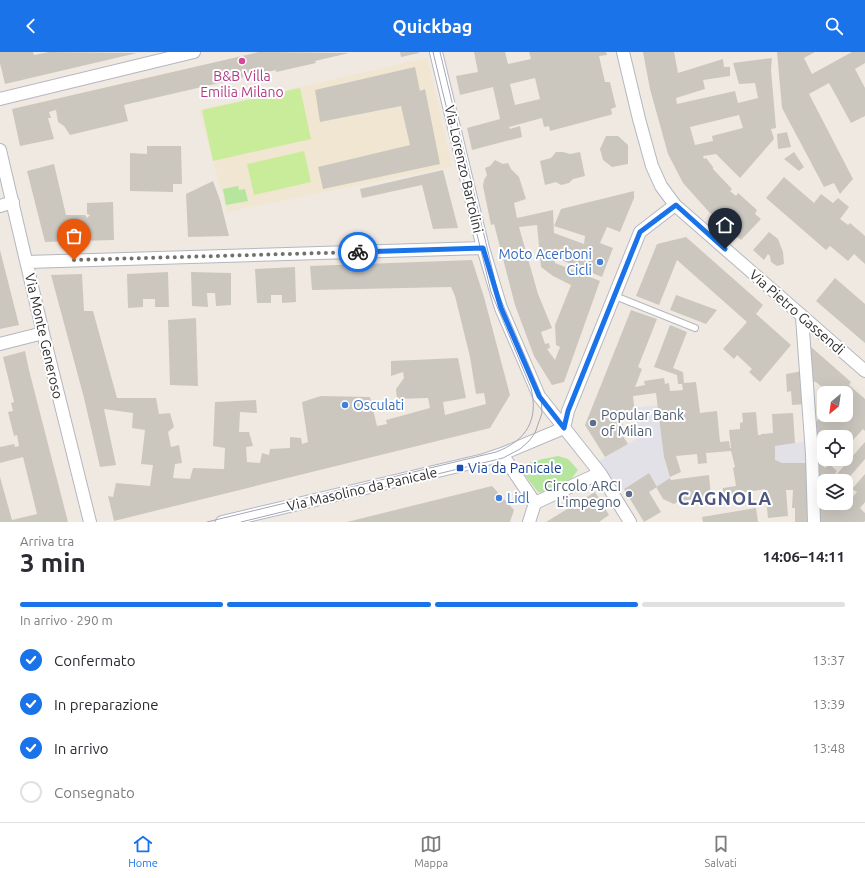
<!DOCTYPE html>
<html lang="it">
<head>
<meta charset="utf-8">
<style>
	:root { --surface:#fff; --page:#f7f7f7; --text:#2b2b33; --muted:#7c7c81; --line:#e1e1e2; --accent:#1a73e8 }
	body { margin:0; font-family:Ubuntu,sans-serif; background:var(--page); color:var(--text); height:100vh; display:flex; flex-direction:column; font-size:15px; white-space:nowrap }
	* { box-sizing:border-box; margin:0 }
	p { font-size:13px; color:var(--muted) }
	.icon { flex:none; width:22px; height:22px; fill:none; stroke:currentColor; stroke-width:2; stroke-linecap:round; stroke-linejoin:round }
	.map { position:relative; height:470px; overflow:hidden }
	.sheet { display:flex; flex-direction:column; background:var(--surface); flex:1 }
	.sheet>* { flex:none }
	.needle { width:26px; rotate:209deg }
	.tools { position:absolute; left:817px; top:334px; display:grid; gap:8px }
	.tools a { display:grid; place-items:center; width:36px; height:36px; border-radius:8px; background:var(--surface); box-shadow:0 4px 16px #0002; font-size:20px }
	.pin { position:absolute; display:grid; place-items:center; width:34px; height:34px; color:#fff; margin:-41px -17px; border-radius:50% 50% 50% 0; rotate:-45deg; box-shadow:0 0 4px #0007 }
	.pin .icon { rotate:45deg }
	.courier { position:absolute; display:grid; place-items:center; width:40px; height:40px; margin:-20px; border:3px solid #1a73e8; border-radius:50%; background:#fff; color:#222; box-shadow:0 1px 5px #0007 }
	.head em { font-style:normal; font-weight:700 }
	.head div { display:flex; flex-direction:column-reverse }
	.head { display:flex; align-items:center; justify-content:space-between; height:68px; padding:0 20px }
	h1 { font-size:26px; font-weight:700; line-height:30px }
	.bar { display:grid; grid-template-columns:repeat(4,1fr); gap:6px 4px; align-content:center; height:48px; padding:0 20px }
	.bar i { height:5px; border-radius:3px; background:var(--line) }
	.bar .selected { background:var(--accent) }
	.bar p { grid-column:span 4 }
	ol { padding:0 20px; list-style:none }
	li { display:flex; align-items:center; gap:12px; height:44px }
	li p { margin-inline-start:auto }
	li .icon { padding:4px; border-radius:50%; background:var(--accent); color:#fff; stroke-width:4 }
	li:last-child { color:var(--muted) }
	li i { width:22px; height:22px; border:2px solid var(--line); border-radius:50% }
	header { display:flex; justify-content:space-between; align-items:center; height:52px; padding:0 20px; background:var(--accent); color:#fff; font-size:18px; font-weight:700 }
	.tab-bar { display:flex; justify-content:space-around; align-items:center; height:56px; border-top:1px solid var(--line); background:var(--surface); font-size:11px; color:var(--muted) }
	.tab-bar a { display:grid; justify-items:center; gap:2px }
	.tab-bar .selected { color:var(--accent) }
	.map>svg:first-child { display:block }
	.industrial { fill:#e3e1e8 }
	.education { fill:#f0e6d1 }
	.green { fill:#b6e59e }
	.pitch { fill:#c9ec9a }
	.building { fill:#cbc7bf; fill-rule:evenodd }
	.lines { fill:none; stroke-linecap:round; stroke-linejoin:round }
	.lane-casing { stroke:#b4b7c1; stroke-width:8 }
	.street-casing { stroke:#b4b7c1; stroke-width:14 }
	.lane { stroke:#fff; stroke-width:6 }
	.street { stroke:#fff; stroke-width:12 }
	.tram { stroke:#a3a6b8; stroke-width:1 }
	.done { stroke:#726f6d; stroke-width:4; stroke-dasharray:0 7.2 }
	.route { stroke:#1a73e8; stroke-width:5 }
	.hotel-dot { fill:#d1479c; stroke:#fff; stroke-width:1.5 }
	.shop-dot { fill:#3f7fe0; stroke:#fff; stroke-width:1.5 }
	.service-dot { fill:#5c6f8a; stroke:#fff; stroke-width:1.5 }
	.transit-dot { fill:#1a4fb4; stroke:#fff; stroke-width:1.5 }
	.labels { text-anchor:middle; stroke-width:4; stroke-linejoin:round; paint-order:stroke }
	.hotel-label { font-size:14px; fill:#b23c85; stroke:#fff }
	.street-label { font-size:14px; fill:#2e2e2e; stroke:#fff }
	.shop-label { font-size:14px; fill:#366cbe; stroke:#fff; text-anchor:start }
	.service-label { font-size:14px; fill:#4e5e75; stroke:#fff; text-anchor:start }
	.transit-label { font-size:14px; fill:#164399; stroke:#fff; text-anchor:start }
	.district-label { font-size:18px; font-weight:bold; letter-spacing:1px; fill:#4d5680; stroke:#fff }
</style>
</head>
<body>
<header><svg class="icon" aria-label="back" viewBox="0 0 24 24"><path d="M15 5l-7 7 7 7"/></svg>Quickbag<svg class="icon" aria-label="search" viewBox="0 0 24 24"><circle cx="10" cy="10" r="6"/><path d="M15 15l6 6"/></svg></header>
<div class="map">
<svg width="865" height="470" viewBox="0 0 865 470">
	<rect width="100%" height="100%" fill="#efe9e1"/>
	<path class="industrial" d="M698,348L706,401L664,405L670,426L657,435L649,421L614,443L594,412L638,386L634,356Z
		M808,389L810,417L782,421L757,397Z"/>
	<path class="education" d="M427,6L452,114L227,160L199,58Z"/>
	<path class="green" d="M238,134L239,138L245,137L248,149L226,153L223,137Z
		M558,404L568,407L578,418L572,426L544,441L538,440L521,418L522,413L543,407Z"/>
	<path class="pitch" d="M300,36L311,87L213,109L202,58Z
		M304,99L311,130L254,143L247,112Z"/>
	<path class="building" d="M0,0H33L34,3L49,0L137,1L5,32L0,11Z
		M259,0L349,1L315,9L316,11L276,20V18L124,53L128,69L70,83L64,74L58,70L56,58L49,60L51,66H48L54,87L20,94L12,57Z
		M400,0H419V1L401,5Z
		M474,0H505L508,12L531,7L529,0H606L607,3L599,4L605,30H610L616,55L611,57L612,62L610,63L550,79L549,74L544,75L542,66L509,75L510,77L520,74L522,85L472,98L467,76L500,67L493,35L460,43L456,24L478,20ZM535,26L540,47L515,53L510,32Z
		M643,0H674L678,21L723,7L724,15H730V24L703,28L705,37L676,46L677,52L735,39L738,51L758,46L755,31L739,32L733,11L772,6L771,18L776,76L771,77L774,87L740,126L716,102L703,104L704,107L706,106L713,115V117L732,137L730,139L736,144L738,141L757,158L755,162L761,167L741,188L709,160L683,131L668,102L650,37ZM739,63L743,76L712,84L713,89L695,93L690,75Z
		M777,0H815L804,6L812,22L852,0H865V11L855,17L865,36V64L851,71L829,31L809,42L853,127L840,142L834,131L824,135L782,56Z
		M415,15L420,39L425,37L440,112L323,137L318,115L410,93L401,54L320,70L315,38Z
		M787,80L791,95L778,97L777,82Z
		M606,84H618L628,93V112L612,115L603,108L600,97Z
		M147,94H181L182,132H173V140L130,139V101L147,102Z
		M556,100H563L570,102L580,100L585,124L573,127L569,131L561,133L556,130L545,133L540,109L551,106Z
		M794,100L804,115L799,119L784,107Z
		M495,108L503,112L508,111L511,117L519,125L526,147L514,151L517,166L553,158L554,181L584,192L585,184L554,174L561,157L634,139V146L620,180L607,175L600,191L613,196L602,225L554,205L555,211L600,229L564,330L552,333L534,304L515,253L494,172L491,173L483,134L484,128L487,123L485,116L490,114ZM537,173L541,215L553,224L571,233L555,273L556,293L560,295L555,308L547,297L550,296L549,291L545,292L541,280L552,276L538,242L519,175Z
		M54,112L66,163H85L87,166L90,163L87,162V151L113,150L114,188L45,190L27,119Z
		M443,118L458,176L433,177L422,133L362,146L360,137Z
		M784,125L814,151L821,142L833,151L838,146L849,155L840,167L848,173L850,171L865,184V212L854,202L848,209L830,194L826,198L766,146Z
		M213,129L220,148L229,184L188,185L186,142Z
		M769,180L778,187L783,200L784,212L777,214L771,210L770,204L768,202L764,208L753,198Z
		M686,185L763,253L756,262L791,293L760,330L749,320L752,317L737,303L734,307L723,297L747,270L677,208L659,253L636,244L657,192Z
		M0,198L19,273L0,277Z
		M472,208L484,245L510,343L490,376L114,469L108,444L113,445L116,431L150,434L153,413L141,412L145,378L132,376L133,361L104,357L116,413L100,415L84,346L51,223L82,222L84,259H93L117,346H156L159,362L170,361L174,375L168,380L171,395L179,393L182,411L175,412L173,426L190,427L193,416L224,417L225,396L213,394L215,350L256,348L257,361L240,360L239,380H249L253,394L246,395L247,410L260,411L262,401L269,403L270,397L290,396V385L301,386L302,392L308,390L302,350L321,344L370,345L377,374L387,372L386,368L430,356L428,346L397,347L396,337L404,326L403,320L391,324V309L458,306L466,346L443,350L445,363L486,352L484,341L476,342L470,305L455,244L451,235L312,238L310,214Z
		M295,215L296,250L282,251V243H271V251H257L255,217Z
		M168,220L169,255H155V247H143V255L128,256L127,222Z
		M191,220L231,221V253L216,254L215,241H207L208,255L192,254Z
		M835,226L865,252V291L816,249Z
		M676,243L717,258L706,272L670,258Z
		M631,258L657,267L638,315L642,317L635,335L645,333L644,329L664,326L665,332L669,331L670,339L683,338L682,332H678L677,323L654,315L670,273L687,280L673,316L683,320L684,331L696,330L700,361L717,359L720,390L729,389L730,396H731L729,378L740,377V371L743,370L742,361L756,360L758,383H761V382L773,381L772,362L793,361L795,391L775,394V408L782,411H809L810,470H795V456H792L793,438H786L788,464L768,466L765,437L722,444L723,436L736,434L733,416L735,415L731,399L706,401L707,411L698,412L697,402L676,404L681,420L670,425L664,405L656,341L633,344L635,363L622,357L617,369L623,372L620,379L628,392L605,405L585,373Z
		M196,266L198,334L170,333L168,268Z
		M810,294L851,330L849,333L865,347V379L863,377L846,396V385H824V394L816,403L815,371L824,361V363H846V341H829L816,330L811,329Z
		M25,299L29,318L68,470H0V425L12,468L37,462L23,405L0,411V395L14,392L15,395L19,394L17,383L14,384L8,360L13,359L11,351L14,350L3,305Z
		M803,319L806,352L792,353L791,339L787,340L786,322Z
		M865,390V407L846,429H824V451H846V444L850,448L857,440L852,437L865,422V450L860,456L865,461V469L864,470H817L816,408L825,416L829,412L837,419L835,422L836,423Z
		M649,421L657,435L649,440L661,460L644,470L624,437Z
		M709,423L711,445L677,450L674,452L663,447L656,435L670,426L671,428Z
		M492,434L514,458L510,470H347Z
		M595,440L609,463L599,470H546Z
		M756,456L758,470H703L702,465Z"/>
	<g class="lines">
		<defs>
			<path id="lane" d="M615,244L695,276"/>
			<path id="street" d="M436,0L483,196L501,256L539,344L600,421L630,470
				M623,0L639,67L652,114L661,134L675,153L691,167L865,319
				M0,47L194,0
				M0,98L43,281L90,470
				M0,154L13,150
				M27,210L483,196
				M802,265L812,402L814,470
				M0,292L43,281
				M564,376L568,359L640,180L675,153
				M502,402L535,451
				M222,470L484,408L502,402L564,376
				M529,470L535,451L600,421"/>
		</defs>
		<use href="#lane" class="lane-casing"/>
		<use href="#street" class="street-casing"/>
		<use href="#lane" class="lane"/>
		<use href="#street" class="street"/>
		<path class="tram" d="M207,470L496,400C526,389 539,368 531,336L491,240L433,0
			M241,470L503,406L520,397L529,389L535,381L542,361L541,342L498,241L440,0"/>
	</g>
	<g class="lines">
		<path class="done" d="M74,208L358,200"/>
		<path class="route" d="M358,200L483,196L501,256L539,344L564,376L568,359L640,180L676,153L725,197"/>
	</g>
	<circle class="hotel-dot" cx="242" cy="9" r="4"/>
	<g class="shop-dot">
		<circle cx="600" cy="210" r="4"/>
		<circle cx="345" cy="353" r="4"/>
		<circle cx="499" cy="446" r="4"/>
	</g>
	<g class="service-dot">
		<circle cx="593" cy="371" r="4"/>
		<circle cx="629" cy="442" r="4"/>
	</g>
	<rect class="transit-dot" x="456" y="412" width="8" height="8" rx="2"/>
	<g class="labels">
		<g class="hotel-label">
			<text x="242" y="29">B&amp;B Villa<tspan x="242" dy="16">Emilia Milano</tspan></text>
		</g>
		<g class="street-label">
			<text transform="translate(464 117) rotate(77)" y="5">Via Lorenzo Bartolini</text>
			<text transform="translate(797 260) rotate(41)" y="5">Via Pietro Gassendi</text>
			<text transform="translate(44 284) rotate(77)" y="5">Via Monte Generoso</text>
			<text transform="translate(362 437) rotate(-13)" y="5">Via Masolino da Panicale</text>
		</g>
		<g class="shop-label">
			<text x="592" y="207" text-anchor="end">Moto Acerboni<tspan x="592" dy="16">Cicli</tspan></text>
			<text x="353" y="358">Osculati</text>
			<text x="507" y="451">Lidl</text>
		</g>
		<g class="service-label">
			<text x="601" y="368">Popular Bank<tspan x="601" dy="16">of Milan</tspan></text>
			<text x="621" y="439" text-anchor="end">Circolo ARCI<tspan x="621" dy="16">L'impegno</tspan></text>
		</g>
		<g class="transit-label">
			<text x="468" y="421">Via da Panicale</text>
		</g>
		<g class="district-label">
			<text x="725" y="453">CAGNOLA</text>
		</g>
	</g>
</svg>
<div class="tools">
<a><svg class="needle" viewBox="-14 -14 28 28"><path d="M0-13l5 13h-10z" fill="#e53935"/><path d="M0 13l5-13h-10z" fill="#7c7c81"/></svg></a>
<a><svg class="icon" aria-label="locate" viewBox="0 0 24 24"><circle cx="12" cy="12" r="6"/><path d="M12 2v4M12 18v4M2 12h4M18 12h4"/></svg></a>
<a><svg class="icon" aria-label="layers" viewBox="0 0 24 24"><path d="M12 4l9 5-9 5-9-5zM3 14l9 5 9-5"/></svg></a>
</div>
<div class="pin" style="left:74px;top:208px;background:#ea580c"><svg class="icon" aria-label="bag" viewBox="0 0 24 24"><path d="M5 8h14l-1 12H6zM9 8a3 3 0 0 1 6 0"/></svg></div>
<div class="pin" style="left:725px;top:197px;background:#1f2937"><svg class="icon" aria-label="home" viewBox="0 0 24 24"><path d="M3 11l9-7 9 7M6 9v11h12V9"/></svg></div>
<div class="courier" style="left:358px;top:200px"><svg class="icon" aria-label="bike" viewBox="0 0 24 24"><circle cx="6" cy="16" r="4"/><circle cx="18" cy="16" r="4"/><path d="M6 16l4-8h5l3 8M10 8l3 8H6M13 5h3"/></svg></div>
</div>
<section class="sheet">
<div class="head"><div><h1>3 min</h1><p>Arriva tra</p></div><em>14:06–14:11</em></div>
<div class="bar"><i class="selected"></i><i class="selected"></i><i class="selected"></i><i></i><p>In arrivo · 290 m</p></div>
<ol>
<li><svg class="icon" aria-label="check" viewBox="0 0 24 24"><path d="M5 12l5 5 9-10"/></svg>Confermato<p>13:37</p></li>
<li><svg class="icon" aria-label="check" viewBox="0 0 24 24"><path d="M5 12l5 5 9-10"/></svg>In preparazione<p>13:39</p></li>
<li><svg class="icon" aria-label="check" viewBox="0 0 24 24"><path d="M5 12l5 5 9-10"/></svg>In arrivo<p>13:48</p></li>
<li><i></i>Consegnato</li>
</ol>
</section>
<nav class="tab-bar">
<a class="selected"><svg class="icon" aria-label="home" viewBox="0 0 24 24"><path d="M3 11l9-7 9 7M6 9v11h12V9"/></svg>Home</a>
<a><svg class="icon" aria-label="map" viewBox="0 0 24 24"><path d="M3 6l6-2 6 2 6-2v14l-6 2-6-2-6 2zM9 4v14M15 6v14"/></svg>Mappa</a>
<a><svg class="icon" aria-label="saved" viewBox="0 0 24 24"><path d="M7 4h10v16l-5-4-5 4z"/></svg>Salvati</a>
</nav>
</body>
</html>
